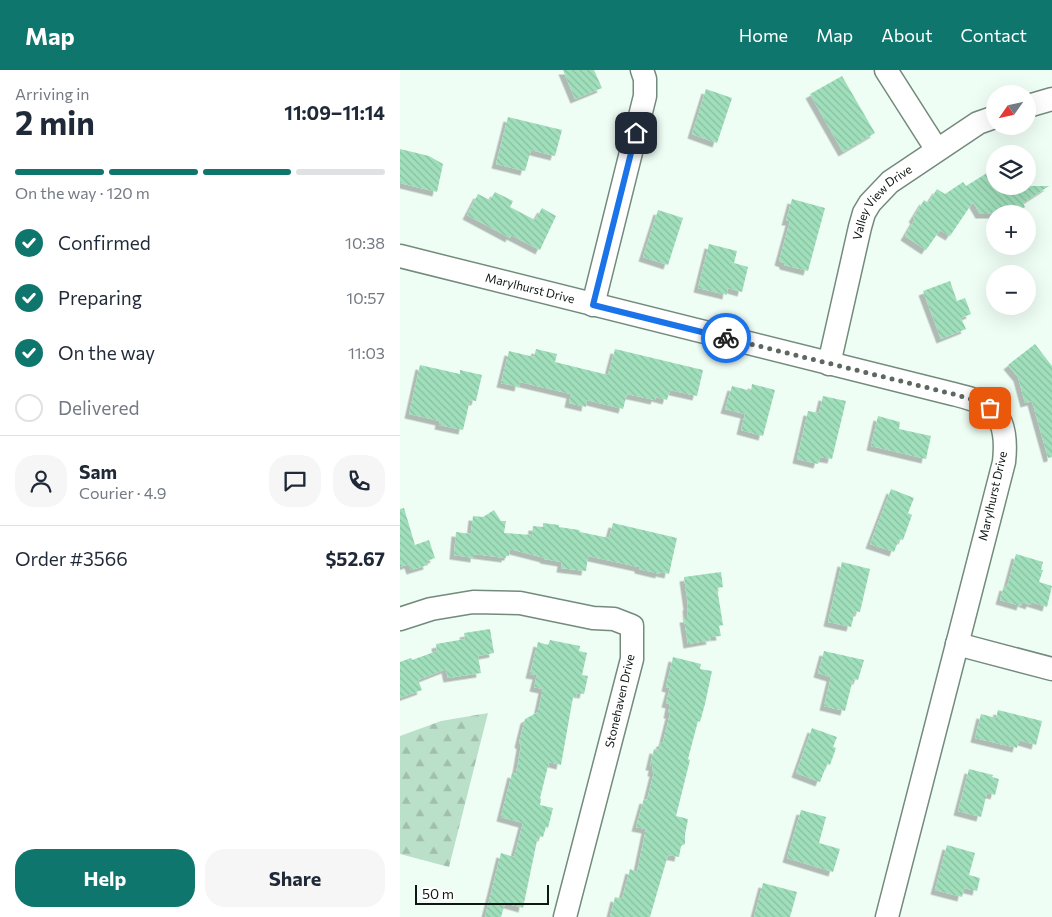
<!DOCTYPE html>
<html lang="en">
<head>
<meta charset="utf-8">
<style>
	:root { --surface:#fff; --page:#f6f6f7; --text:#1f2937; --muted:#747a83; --line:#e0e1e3; --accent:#0f766e }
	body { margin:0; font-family:Commissioner,sans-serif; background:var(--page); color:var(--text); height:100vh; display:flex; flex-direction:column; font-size:19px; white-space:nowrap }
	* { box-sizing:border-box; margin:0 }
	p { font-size:16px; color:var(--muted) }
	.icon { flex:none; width:28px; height:28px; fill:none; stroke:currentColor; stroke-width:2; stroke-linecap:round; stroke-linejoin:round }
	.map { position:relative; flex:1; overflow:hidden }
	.drawer { display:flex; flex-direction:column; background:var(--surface); width:400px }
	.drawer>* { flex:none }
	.needle { width:32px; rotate:236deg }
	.controls { position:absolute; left:586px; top:15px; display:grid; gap:10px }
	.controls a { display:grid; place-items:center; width:50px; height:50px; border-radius:50%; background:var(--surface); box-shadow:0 5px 20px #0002; font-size:25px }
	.scale { position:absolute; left:15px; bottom:12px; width:134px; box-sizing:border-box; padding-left:5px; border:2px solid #0f1712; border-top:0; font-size:14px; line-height:18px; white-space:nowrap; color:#0f1712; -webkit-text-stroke:4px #fff; paint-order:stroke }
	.pin { position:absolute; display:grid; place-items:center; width:42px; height:42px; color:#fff; margin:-21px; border-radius:10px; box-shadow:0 2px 8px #0006 }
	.courier { position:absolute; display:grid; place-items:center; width:50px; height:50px; margin:-25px; border:4px solid #1a73e8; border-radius:50%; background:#fff; color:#222; box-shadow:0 1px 6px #0007 }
	.overview em { font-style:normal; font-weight:700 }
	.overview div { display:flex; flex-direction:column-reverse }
	.overview { display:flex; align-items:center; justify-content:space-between; height:85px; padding:0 15px }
	h1 { font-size:32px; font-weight:700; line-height:38px }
	.bar { display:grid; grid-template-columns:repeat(4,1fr); gap:8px 5px; align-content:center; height:60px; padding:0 15px }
	.bar i { height:6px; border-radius:4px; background:var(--line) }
	.bar .active { background:var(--accent) }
	.bar p { grid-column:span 4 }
	.line { display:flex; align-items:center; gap:12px; padding:0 15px; border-top:1px solid var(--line) }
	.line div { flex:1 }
	.round { display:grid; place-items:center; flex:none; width:52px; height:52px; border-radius:20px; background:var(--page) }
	ol { padding:0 15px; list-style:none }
	li { display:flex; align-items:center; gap:15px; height:55px }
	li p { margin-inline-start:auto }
	li .icon { padding:5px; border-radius:50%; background:var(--accent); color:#fff; stroke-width:4 }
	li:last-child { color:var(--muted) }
	li i { width:28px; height:28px; border:2px solid var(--line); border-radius:50% }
	.button { display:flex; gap:10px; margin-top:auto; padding:10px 15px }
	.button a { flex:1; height:58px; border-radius:20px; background:var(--accent); color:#fff; font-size:20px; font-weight:700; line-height:58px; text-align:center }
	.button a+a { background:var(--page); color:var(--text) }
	header { display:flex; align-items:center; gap:30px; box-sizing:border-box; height:70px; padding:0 25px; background:var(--accent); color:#fff }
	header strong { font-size:24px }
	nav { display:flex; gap:28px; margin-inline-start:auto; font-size:18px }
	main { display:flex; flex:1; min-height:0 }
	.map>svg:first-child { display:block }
	.forest { fill:url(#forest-firs) }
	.building { fill:url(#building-back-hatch); filter:url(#shadow) }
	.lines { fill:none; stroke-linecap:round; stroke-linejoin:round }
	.minor-casing { stroke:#748a7d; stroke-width:25 }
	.minor { stroke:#fff; stroke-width:22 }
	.done { stroke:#5d6861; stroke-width:5; stroke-dasharray:0 9 }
	.route { stroke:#1a73e8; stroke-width:6 }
	.labels { text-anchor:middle; stroke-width:4; stroke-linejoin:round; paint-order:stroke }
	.street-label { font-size:12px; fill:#0f1712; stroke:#fff }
</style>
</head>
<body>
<header>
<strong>Map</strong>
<nav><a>Home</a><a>Map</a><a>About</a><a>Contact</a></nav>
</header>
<main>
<section class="drawer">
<div class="overview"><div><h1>2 min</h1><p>Arriving in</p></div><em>11:09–11:14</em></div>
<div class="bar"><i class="active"></i><i class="active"></i><i class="active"></i><i></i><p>On the way · 120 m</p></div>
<ol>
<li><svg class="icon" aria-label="check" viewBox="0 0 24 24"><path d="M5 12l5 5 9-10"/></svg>Confirmed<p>10:38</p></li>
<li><svg class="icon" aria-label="check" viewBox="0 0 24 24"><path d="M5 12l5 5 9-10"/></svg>Preparing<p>10:57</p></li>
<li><svg class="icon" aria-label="check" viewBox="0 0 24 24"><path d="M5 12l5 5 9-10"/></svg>On the way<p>11:03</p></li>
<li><i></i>Delivered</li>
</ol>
<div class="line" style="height:90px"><a class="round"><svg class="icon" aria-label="person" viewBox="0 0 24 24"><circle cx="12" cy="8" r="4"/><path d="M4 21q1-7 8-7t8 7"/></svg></a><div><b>Sam</b><p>Courier · 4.9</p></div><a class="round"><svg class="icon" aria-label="chat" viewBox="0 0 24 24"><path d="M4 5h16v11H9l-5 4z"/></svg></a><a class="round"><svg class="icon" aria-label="phone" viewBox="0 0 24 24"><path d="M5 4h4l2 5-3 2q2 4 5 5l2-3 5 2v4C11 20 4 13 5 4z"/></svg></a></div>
<div class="line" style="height:65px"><div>Order #3566</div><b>$52.67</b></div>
<div class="button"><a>Help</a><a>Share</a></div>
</section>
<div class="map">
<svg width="652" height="847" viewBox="0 0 652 847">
	<defs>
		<pattern id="forest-firs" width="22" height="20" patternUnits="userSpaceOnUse" patternTransform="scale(1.25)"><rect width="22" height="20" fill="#bbe0ca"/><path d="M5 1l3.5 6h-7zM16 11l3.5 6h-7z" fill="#a0bfac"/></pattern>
		<pattern id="building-back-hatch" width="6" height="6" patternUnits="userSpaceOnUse" patternTransform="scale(1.25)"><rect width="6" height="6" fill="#a0dfbb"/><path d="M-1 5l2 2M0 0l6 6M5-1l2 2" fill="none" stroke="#89bfa0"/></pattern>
		<filter id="shadow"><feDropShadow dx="-4.5" dy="4.5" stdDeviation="0" flood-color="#0004"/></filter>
	</defs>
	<rect width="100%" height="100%" fill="#effef5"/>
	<path class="forest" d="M88,643L49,797L0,784V666L41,651Z"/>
	<path class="building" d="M163,0H194L202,18L175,29Z
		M442,6L475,63L443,82L410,24Z
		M306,19L332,28L317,73L292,64Z
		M108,47L162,60L155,86L131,80L125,101L96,94Z
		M0,79L29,86L43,94L37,122L0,113Z
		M595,98V116H649L623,133L625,137L615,144H580L573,132L550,166L540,160L526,180L505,166L515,149L513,148L524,130L528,133L537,119L545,124L563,112L566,116Z
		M95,122L113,131L110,137L135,150L142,138L156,146L140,180L111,165L110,168L67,145L78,124L90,130Z
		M392,129L425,138L408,201L384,195V193L379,191L390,151H386Z
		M258,140L283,148L268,195L243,187Z
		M309,174L337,181L334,193L348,197L342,222L328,218L327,225L298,218Z
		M550,211L557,231L565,228L571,244L561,248L566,259L541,269L523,221Z
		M635,274L652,296V387L648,388L632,331L625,333L618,307L608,295Z
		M136,279L157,284L155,292L208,305L215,279L303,300L297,326L270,320L267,330L256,327L255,330L227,324L223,339L187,330L186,337L169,333L171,324L120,312L119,317L101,313L109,281L134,287Z
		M20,295L60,304V300L82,305L76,331L70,330L63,360L39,355L40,351L9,344Z
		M352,314L375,320L363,366L341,360L345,344L325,339L332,316L351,321Z
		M423,326L446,331L432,389L420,387L418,394L397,389L408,341L419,343Z
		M478,346L500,352L499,359L531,366L526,389L471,376Z
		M491,419L514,428L508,443L512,445L503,470L499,469L494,482L470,474Z
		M4,438L15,475L29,470L35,488L27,491L28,495L11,500L9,494L0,497V439Z
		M94,440L101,451H106L104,463L132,465L133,456L143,457V453L159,455V457L179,460L180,462L209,468L213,453L277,468L269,504L260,502V504L239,499V497L188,486L186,501L161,498L162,492L144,489L145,488L110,479L109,486H106V488L75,484V488L54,485L56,462L71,464L73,446L83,447Z
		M616,484L643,492L641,500H643L639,512L652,516L647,537L631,532L630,535L622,532L621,536L600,530L604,516L607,517Z
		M442,492L470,499L460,542L455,541L451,557L428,552Z
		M321,502L323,517L317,518L323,555L319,556L321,566L310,567L311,570L288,574L284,548H288L287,536H288L284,507Z
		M90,559L94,583L78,586L81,603L48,608L46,599L18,610L22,620L0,628V592L11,588L12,590L37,581L36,574L65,569L64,563Z
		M150,570L180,576L179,581L187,583L182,605L188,606L184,624L177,623L176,627H173L161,695L149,692L140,728L141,729L140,735L153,738L148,758L146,757L143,767L138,766L123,838L105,833L101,847H85L101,783L114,787L123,753L101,747L112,703L116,704L121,675L119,673L125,649L138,642L143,619L134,617L137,605L130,604L138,572L148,575Z
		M424,581L464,590L458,610L453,609L445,641L424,636L431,607L418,603Z
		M273,587L301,594L300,599L312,601L305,634L300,652L298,651L288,689L290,690L276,746L288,749L285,765V774L281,776L279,787L268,785L250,847H210L215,827L222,829L230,799L237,802L246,759L236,757L244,729L247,730L254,702H252L253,696H250L254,679L259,680L261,672H263L270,644H268L270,634L266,633L270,618L266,617Z
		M598,640L642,651L636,675L619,670L617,678L575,668L581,644L596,648Z
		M412,658L437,667L433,677L436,678L430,695L427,694L420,712L396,703Z
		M569,699L593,705L592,707L599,709L595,725L587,723L581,747L558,741Z
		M401,740L426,747L419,773L440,779L433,802L387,788Z
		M547,775L575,783L569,805L580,808L577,821L564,818L562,827L535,820Z
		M363,813L397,822L390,847H354Z"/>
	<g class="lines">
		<defs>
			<g id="minor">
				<path d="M486,0L537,80"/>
				<path d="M628,36L652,29"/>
				<path id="s1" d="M0,186L553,324C565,327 579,330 590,338C606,350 606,374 604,392L487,847"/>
				<path d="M193,235L245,26V9L242,0"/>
				<path id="s2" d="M429,294L460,157L464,143L470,133L490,112L578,53L595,47"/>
				<path d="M0,549L31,539L73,532L120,533L193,548L214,549L232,556V589L165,847"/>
				<path d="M557,574L652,599"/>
			</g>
		</defs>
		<use href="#minor" class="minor-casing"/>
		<use href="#minor" class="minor"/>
	</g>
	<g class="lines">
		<path class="done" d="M326,268L553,324L577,331L590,338"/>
		<path class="route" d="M236,63L193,235L326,268"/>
	</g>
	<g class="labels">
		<g class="street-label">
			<text dy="4" stroke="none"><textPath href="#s2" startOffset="174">Valley View Drive</textPath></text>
			<text dy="4" stroke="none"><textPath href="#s1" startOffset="134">Marylhurst Drive</textPath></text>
			<text transform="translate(593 426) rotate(-77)" y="4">Marylhurst Drive</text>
			<text transform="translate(220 631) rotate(-77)" y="4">Stonehaven Drive</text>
		</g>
	</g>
</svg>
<div class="controls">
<a><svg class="needle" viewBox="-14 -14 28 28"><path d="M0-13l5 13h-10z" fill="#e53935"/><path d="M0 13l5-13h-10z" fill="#747a83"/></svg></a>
<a><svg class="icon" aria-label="layers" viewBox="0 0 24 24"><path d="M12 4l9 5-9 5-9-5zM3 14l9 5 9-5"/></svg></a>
<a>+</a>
<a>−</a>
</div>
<div class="scale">50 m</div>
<div class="pin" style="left:590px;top:338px;background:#ea580c"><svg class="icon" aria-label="bag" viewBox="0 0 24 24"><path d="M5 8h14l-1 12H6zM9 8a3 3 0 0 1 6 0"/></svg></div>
<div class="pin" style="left:236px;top:63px;background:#1f2937"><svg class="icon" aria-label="home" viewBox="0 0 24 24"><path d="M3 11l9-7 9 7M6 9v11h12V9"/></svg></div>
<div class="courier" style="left:326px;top:268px"><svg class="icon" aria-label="bike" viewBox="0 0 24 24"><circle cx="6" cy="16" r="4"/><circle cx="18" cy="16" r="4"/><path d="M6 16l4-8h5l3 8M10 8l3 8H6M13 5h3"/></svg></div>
</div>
</main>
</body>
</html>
